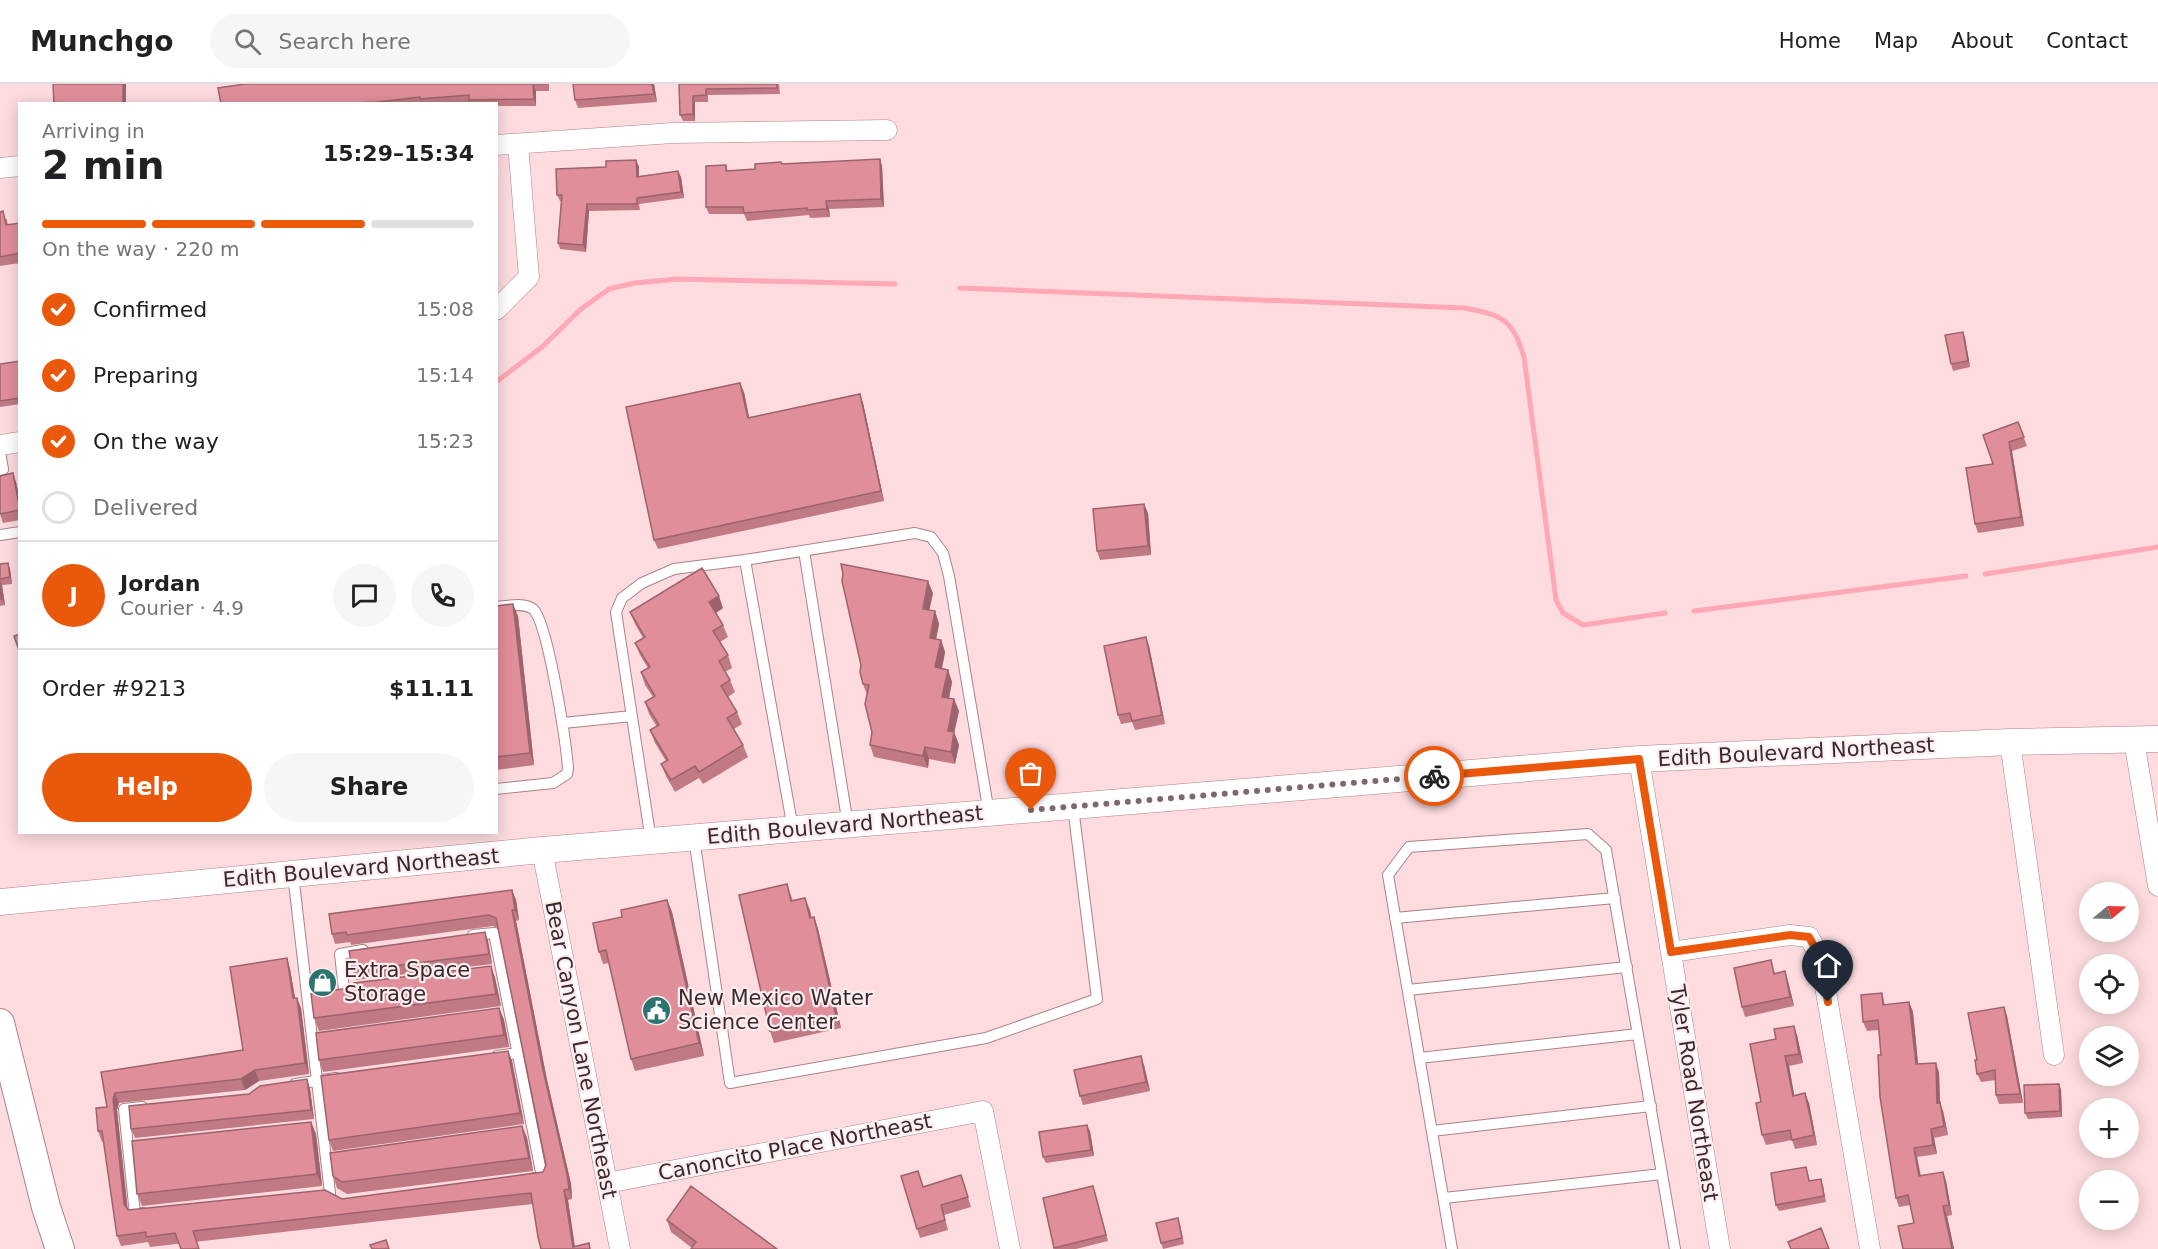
<!DOCTYPE html>
<html lang="en">
<head>
<meta charset="utf-8">
<style>
	:root { --surface:#fff; --page:#f6f6f6; --text:#202124; --muted:#757577; --line:#e0e0e0; --accent:#ea580c }
	body { margin:0; font-family:"DejaVu Sans",sans-serif; background:var(--page); color:var(--text); height:100vh; display:flex; flex-direction:column; font-size:22px; white-space:nowrap }
	* { box-sizing:border-box; margin:0 }
	p { font-size:20px; color:var(--muted) }
	.icon { flex:none; width:33px; height:33px; fill:none; stroke:currentColor; stroke-width:2; stroke-linecap:round; stroke-linejoin:round }
	.map { position:relative; flex:1; overflow:hidden }
	.panel { position:absolute; left:18px; top:18px; width:480px; height:732px; display:flex; flex-direction:column; background:var(--surface); border-radius:0px; box-shadow:0 3px 15px #0003 }
	.panel>* { flex:none }
	.needle { width:39px; rotate:71deg }
	.fabs { position:absolute; left:2079px; top:798px; display:grid; gap:12px }
	.fabs a { display:grid; place-items:center; width:60px; height:60px; border-radius:50%; background:var(--surface); box-shadow:0 3px 15px #0003; font-size:30px }
	.pin { position:absolute; display:grid; place-items:center; width:51px; height:51px; color:#fff; margin:-62px -26px; border-radius:50% 50% 50% 0; rotate:-45deg; box-shadow:0 0 6px #0007 }
	.pin .icon { rotate:45deg }
	.courier { position:absolute; display:grid; place-items:center; width:60px; height:60px; margin:-30px; border:4px solid #ea580c; border-radius:50%; background:#fff; color:#222; box-shadow:0 2px 8px #0007 }
	.overview em { font-style:normal; font-weight:700 }
	.overview div { display:flex; flex-direction:column-reverse }
	.overview { display:flex; align-items:center; justify-content:space-between; height:102px; padding:0 24px }
	h1 { font-size:39px; font-weight:700; line-height:45px }
	.bar { display:grid; grid-template-columns:repeat(4,1fr); gap:9px 6px; align-content:center; height:72px; padding:0 24px }
	.bar i { height:8px; border-radius:4px; background:var(--line) }
	.bar .active { background:var(--accent) }
	.bar p { grid-column:span 4 }
	.line { display:flex; align-items:center; gap:15px; padding:0 24px; border-top:2px solid var(--line) }
	.line div { flex:1 }
	.round { display:grid; place-items:center; flex:none; width:63px; height:63px; border-radius:32px; background:var(--page) }
	ol { padding:0 24px; list-style:none }
	li { display:flex; align-items:center; gap:18px; height:66px }
	li p { margin-inline-start:auto }
	li .icon { padding:6px; border-radius:50%; background:var(--accent); color:#fff; stroke-width:4 }
	li:last-child { color:var(--muted) }
	li i { width:33px; height:33px; border:3px solid var(--line); border-radius:50% }
	.action { display:flex; gap:12px; margin-top:auto; padding:12px 24px }
	.action a { flex:1; height:69px; border-radius:36px; background:var(--accent); color:#fff; font-size:24px; font-weight:700; line-height:69px; text-align:center }
	.action a+a { background:var(--page); color:var(--text) }
	header { display:flex; align-items:center; gap:36px; box-sizing:border-box; height:84px; padding:0 30px; background:var(--surface); border-bottom:2px solid var(--line) }
	header strong { font-size:28px }
	nav { display:flex; gap:33px; margin-inline-start:auto; font-size:21px }
	.search { width:420px; height:54px; background:var(--page); display:flex; align-items:center; gap:15px; box-sizing:border-box; padding:0 21px; border-radius:33px; color:var(--muted); font-size:22px }
	.map>svg:first-child { display:block }
	.lines { fill:none; stroke-linecap:round; stroke-linejoin:round }
	.stream { stroke:#fda8b4; stroke-width:5 }
	.service-casing { stroke:#a98388; stroke-width:12 }
	.minor-casing { stroke:#a98388; stroke-width:21 }
	.tertiary-casing { stroke:#a98388; stroke-width:27 }
	.secondary-casing { stroke:#a98388; stroke-width:30 }
	.service { stroke:#fff; stroke-width:10 }
	.minor { stroke:#fff; stroke-width:20 }
	.tertiary { stroke:#fff; stroke-width:26 }
	.secondary { stroke:#fff; stroke-width:28 }
	.wall { fill:#c17a84 }
	.shaded-wall { fill:#9d636c }
	.building { fill:#e08e9a; stroke:#9d636c; stroke-width:1.5 }
	.done { stroke:#7e686b; stroke-width:6; stroke-dasharray:0 10.8 }
	.route { stroke:#ea580c; stroke-width:8 }
	.labels { text-anchor:middle; stroke-width:4.5; stroke-linejoin:round; paint-order:stroke }
	.street-label { font-size:21px; fill:#3a2a2c; stroke:#ffedef }
	.poi-label { font-size:21px; fill:#3a2a2c; stroke:#ffedef; text-anchor:start }
</style>
</head>
<body>
<header>
<strong>Munchgo</strong>
<div class="search"><svg class="icon" aria-label="search" viewBox="0 0 24 24"><circle cx="10" cy="10" r="6"/><path d="M15 15l6 6"/></svg>Search here</div>
<nav><a>Home</a><a>Map</a><a>About</a><a>Contact</a></nav>
</header>
<div class="map">
<svg width="2158" height="1165" viewBox="0 0 2158 1165">
	<rect width="100%" height="100%" fill="#fddbdf"/>
	<g class="lines">
		<path class="stream" d="M960,204L1464,224C1501,231 1513,234 1524,273L1556,516L1563,529L1583,541L1665,529
			M496,298L542,263L581,225L609,205L635,199L678,195L895,200
			M1985,490L2158,463
			M1694,527L1966,492"/>
		<defs>
			<path id="service" d="M0,368L3,385L0,386
				M0,451L20,448
				M804,467L848,741
				M745,476L793,745
				M496,523C507,522 524,518 533,525C548,538 566,659 568,684L567,690L553,699L496,705
				M563,639L632,632
				M694,754L730,999L986,954L1097,915L1073,723
				M651,757L616,528L622,514L642,499L674,485L745,476L915,449L931,453L943,469L949,492L989,729
				M293,790L330,1109
				M1395,834L1615,814
				M473,851L494,849L542,1093L534,1094
				M344,906L340,870L363,866
				M1408,906L1627,883
				M497,972L518,969
				M1419,974L1638,950
				M295,1000L336,994
				M142,1023L124,1025L135,1130L143,1129
				M1432,1047L1651,1022
				M1444,1114L1662,1090
				M1452,1165L1388,791L1409,763L1588,750L1606,766L1675,1165"/>
			<path id="minor" d="M496,61L673,49L887,46
				M0,84L20,82
				M496,226L529,193L518,60
				M0,361L20,358
				M2134,656L2158,802
				M2010,658L2054,971
				M1639,675L1720,1165
				M542,766L620,1165
				M1671,868L1790,851L1809,853L1820,873L1870,1165
				M607,1099L983,1027L1010,1165"/>
			<path id="tertiary" d="M0,818L542,766L1639,675L2010,658L2158,655"/>
			<path id="secondary" d="M0,939L46,1123L60,1165"/>
		</defs>
		<use href="#service" class="service-casing"/>
		<use href="#minor" class="minor-casing"/>
		<use href="#tertiary" class="tertiary-casing"/>
		<use href="#secondary" class="secondary-casing"/>
		<use href="#service" class="service"/>
		<use href="#minor" class="minor"/>
		<use href="#tertiary" class="tertiary"/>
		<use href="#secondary" class="secondary"/>
	</g>
	<path class="wall" d="M245,0H549V7H536V22H496V20H470V18L452,20H221Z
		M573,0H654L657,18L578,24L575,16Z
		M679,0H779L780,10L708,11V18H695V37H683L680,31Z
		M880,75L882,82L884,123L829,125L830,133L810,134L809,131L747,137L744,130H709L706,123L726,81L728,87L755,85L782,80Z
		M636,76L639,83V92L678,87L681,93L684,114L639,120L640,126L589,127L586,168L560,165L558,159L561,117H560L557,111L606,83Z
		M0,128L7,136L8,141L20,139V179L0,182Z
		M1965,254L1970,283L1953,287L1951,280Z
		M20,277V320L0,323V280Z
		M744,308L749,333L863,319L884,417L658,465L654,456Z
		M2018,338L2027,362L2012,367L2024,442L1978,449L1975,440L1993,380Z
		M16,398L20,416V436L3,439L0,430Z
		M1148,429L1151,471L1100,476L1097,467Z
		M8,479L10,485L12,500L2,501L5,521L0,522V480Z
		M933,509L929,526L935,527L939,540L936,555L941,556L945,568L942,584L948,586L952,598L949,614L954,615L959,627L954,648L959,661L955,680L929,675L928,684L874,673L870,661L872,648L867,611L863,600Z
		M496,522L518,532L534,681L496,686Z
		M723,524L716,529L723,541L728,553L720,558L728,571L732,584L725,588L730,596L735,608L728,613L737,628L742,640L734,645L743,661L748,673L703,700L699,694L675,708L666,692L661,680L666,677L655,659L650,646L657,643L649,630L645,618L653,613L645,601L641,588L648,584L640,571L635,559L643,554L635,540L630,528Z
		M1149,562L1165,640L1135,646L1132,638L1121,640L1118,631Z
		M787,800L793,817L805,814L811,833H814L818,845L841,944L774,959L770,947Z
		M512,806L516,816L519,836L516,837L547,996L571,1100L572,1115L568,1116L575,1162L590,1165H541L533,1120L150,1163L148,1158L121,1162L117,1152L104,1057L102,1058L98,1047L107,1023L101,988L243,966L287,874L290,885L295,914L301,924L309,990L259,997L245,1006L119,1019L117,1026L128,1126L342,1115L543,1088L546,1081L498,844L493,842L351,861L350,858L335,860L332,850Z
		M667,816L672,828L704,972L635,987L631,975L609,879L603,880L599,868L622,833Z
		M485,848L488,857L492,880L356,896L353,887Z
		M491,882L495,894L501,922L319,947L314,934Z
		M1774,886L1775,890L1788,897L1794,922L1745,933L1742,923Z
		M1882,909L1885,921L1909,918L1913,928L1918,980L1939,988L1940,1020L1943,1027L1948,1051L1934,1054L1937,1070L1917,1073L1921,1092L1943,1088L1946,1097L1952,1131L1947,1132L1954,1165H1903L1914,1139L1910,1121L1899,1123L1896,1114L1879,946L1867,947L1863,938Z
		M2004,923L2007,932L2023,1019L1999,1020L1996,1011V996L1981,998L1977,990V976Z
		M499,924L504,936L509,963L323,988L319,976Z
		M1797,951L1803,979L1789,982L1794,1011L1809,1019L1817,1061L1795,1065L1792,1056L1766,1061L1762,1051L1761,1018Z
		M508,967L512,977L524,1040L333,1067L329,1056Z
		M1144,981L1150,1007L1083,1021L1080,1012Z
		M307,995L310,1005L314,1035L135,1054L131,1045L249,1010Z
		M2059,1000L2061,1006L2062,1033L2028,1035L2025,1029Z
		M311,1038L316,1050L322,1102L142,1122L137,1110Z
		M522,1042L527,1054L533,1087L347,1110L337,1104L333,1092Z
		M1090,1047L1094,1072L1046,1079L1043,1073Z
		M1806,1083L1810,1097L1823,1101L1826,1118L1779,1127L1776,1121Z
		M964,1100L971,1123L944,1131L948,1146L920,1154L917,1145L923,1102Z
		M1095,1108L1108,1157L1076,1165H1055L1043,1114Z
		M667,1136L777,1165L692,1164L671,1148Z
		M1180,1140L1184,1160L1163,1165L1161,1159Z"/>
	<path class="shaded-wall" d="M123,0H126V20H123Z
		M533,0L536,7V22L534,15Z
		M652,0H654L657,18L654,10Z
		M693,12L695,18V37L693,30Z
		M880,75L882,82L884,123L881,115Z
		M636,76L639,83V99L637,93Z
		M678,87L681,93L684,114L681,108Z
		M826,117L829,125L830,133L827,125Z
		M587,120L589,127L586,168L583,161Z
		M1963,248L1965,254L1970,283L1968,277Z
		M740,299L744,308L751,343L748,334Z
		M860,310L863,319L884,417L881,407Z
		M2009,358L2012,367L2024,442L2021,433Z
		M13,389L16,398L20,416V423Z
		M1144,420L1148,429L1151,471L1148,462Z
		M8,479L10,485L12,500L10,493Z
		M0,496L2,501L5,521L2,515Z
		M928,497L933,509L927,537L923,525Z
		M719,512L723,524L714,530L709,518Z
		M513,520L518,532L534,681L530,669Z
		M935,527L939,540L934,566L930,554Z
		M1146,553L1149,562L1165,640L1162,631Z
		M941,556L945,568L940,595L935,583Z
		M948,586L952,598L947,625L942,613Z
		M954,615L959,627L952,659L948,647Z
		M954,648L959,661L955,680L951,668Z
		M925,663L929,675L928,684L923,672Z
		M512,806L516,816L519,836L515,826Z
		M805,814L810,826L814,846L810,834Z
		M667,816L672,828L704,972L699,959Z
		M512,826L516,837L547,996L571,1100L572,1115L569,1105L543,986Z
		M814,833L818,845L841,944L836,932Z
		M485,848L488,857L492,880L489,870Z
		M287,874L290,885L297,925L293,914Z
		M491,882L495,894L501,922L496,910Z
		M1785,887L1788,897L1794,922L1790,913Z
		M297,914L301,924L309,990L305,979Z
		M1909,918L1913,928L1919,989L1916,980Z
		M2004,923L2007,932L2023,1019L2020,1010Z
		M499,924L504,936L509,963L504,951Z
		M1794,942L1797,951L1803,979L1799,970Z
		M508,967L512,977L524,1040L520,1029Z
		M1141,972L1144,981L1150,1007L1146,998Z
		M1785,972L1789,982L1796,1021L1793,1012Z
		M1936,979L1939,988L1940,1020L1943,1027L1948,1051L1937,1019Z
		M255,986L259,997L245,1006L241,995Z
		M307,995L310,1005L314,1035L311,1026Z
		M2059,1000L2061,1006L2062,1033L2060,1027Z
		M115,1009L119,1019L117,1026L128,1131L124,1120L113,1015Z
		M1805,1009L1809,1019L1817,1061L1814,1051Z
		M311,1038L316,1050L322,1102L317,1090Z
		M1087,1041L1090,1047L1094,1072L1091,1066Z
		M522,1042L527,1054L533,1087L529,1074Z
		M1931,1045L1934,1054L1937,1070L1933,1061Z
		M1914,1064L1917,1073L1922,1101L1919,1092Z
		M1943,1088L1946,1097L1952,1131L1949,1121Z
		M564,1106L568,1116L575,1165L573,1163Z
		M1943,1122L1947,1132L1954,1165H1952Z"/>
	<path class="building" d="M53,0H123V20H54Z
		M245,0H547H533L534,15L469,16V11L420,15V13L378,18L330,20H221L218,4Z
		M573,0H652L654,10L575,16Z
		M679,0H777V4L706,5V11L693,12V30L680,31Z
		M880,75L881,115L826,117L827,125L807,126V124L744,129L743,123H706V82L726,81V87L755,85V80L781,78L782,80Z
		M636,76L637,93L678,87L681,108L637,114V120H587L583,161L558,159L562,111H557L556,85L606,83V77Z
		M3,127L6,141L20,139V169L0,173V128Z
		M1963,248L1968,277L1951,280L1945,251Z
		M20,277V314L0,317V280Z
		M740,299L748,334L860,310L881,407L654,456L626,323Z
		M2018,338L2024,353L2009,358L2021,433L1975,440L1966,384L1993,380L1983,351Z
		M13,389L20,426L0,430V392Z
		M1144,420L1148,462L1097,467L1093,425Z
		M8,479L10,493L0,495V480Z
		M841,480L928,497L923,525L935,527L930,554L941,556L935,583L948,586L942,613L954,615L948,647L954,648L951,668L925,663L923,672L870,661L872,648L865,620L869,601L863,600L860,588L861,581L842,497L843,490Z
		M702,484L719,512L709,518L723,541L713,547L728,571L719,577L730,596L721,602L737,628L727,634L743,661L699,688L695,682L671,696L661,680L668,676L650,646L659,641L645,618L655,612L641,588L650,583L635,559L645,553L630,528Z
		M0,499L2,515H0Z
		M513,520L530,669L496,673V522Z
		M20,550V569L14,552Z
		M1146,553L1162,631L1132,637L1130,629L1118,631L1104,562Z
		M787,800L791,817L805,814L810,834L814,833L836,932L770,947L739,811Z
		M512,806L515,826H512L543,986L567,1090L569,1105L564,1106L573,1163L589,1159L590,1165H541L538,1153L531,1109L193,1147L199,1165H181L175,1149L146,1153V1148L117,1152L102,1047H98L96,1024L107,1023L101,988L243,966L230,883L287,874L293,914H297L305,979L255,986L241,995L115,1009L113,1015L124,1120L128,1126L325,1106L342,1115L543,1088L546,1081L496,834L489,831L347,851L346,848L332,850L329,830Z
		M667,816L699,959L631,975L606,866L599,868L593,839L622,833L621,826Z
		M485,848L489,870L353,887L349,867Z
		M1771,876L1774,890L1785,887L1790,913L1742,923L1734,884Z
		M491,882L496,910L314,934L311,910L355,903L354,899Z
		M1882,909L1883,921L1909,918L1916,980L1936,979L1937,1019L1940,1018L1944,1042L1931,1045L1933,1061L1914,1064L1919,1092L1943,1088L1949,1121L1943,1122L1952,1165H1903L1898,1142L1914,1139L1908,1111L1896,1114L1880,1013L1878,971H1881L1878,936L1863,938L1861,911Z
		M2004,923L2020,1010L1996,1011L1995,986L1977,990L1975,976H1977L1968,929Z
		M499,924L504,951L319,976L316,949Z
		M1794,942L1799,970L1785,972L1793,1012L1805,1009L1814,1051L1792,1056L1790,1046L1762,1051L1756,1019L1761,1018L1750,960L1776,955L1774,945Z
		M508,967L520,1029L329,1056L321,992Z
		M1141,972L1146,998L1080,1012L1074,986Z
		M307,995L311,1026L131,1045L129,1022L249,1010L260,1002Z
		M2059,1000L2060,1027L2025,1029L2024,1001Z
		M311,1038L317,1090L137,1110L132,1057Z
		M1087,1041L1091,1066L1043,1073L1039,1048Z
		M522,1042L529,1074L342,1098L333,1092L330,1069Z
		M1806,1083L1809,1097L1821,1095L1824,1112L1776,1121L1771,1089Z
		M918,1087L923,1103L961,1091L968,1113L941,1121L945,1136L917,1145L901,1092Z
		M691,1102L777,1165H691L696,1158L667,1136Z
		M1093,1102L1106,1151L1054,1164L1043,1114Z
		M1178,1134L1182,1154L1161,1159L1156,1139Z
		M1821,1144L1829,1165H1791L1788,1158Z
		M386,1156L389,1165H372L370,1161Z"/>
	<g class="lines">
		<path class="done" d="M1031,726L1434,692"/>
		<path class="route" d="M1434,692L1639,675L1671,868L1790,851L1809,853L1820,873L1828,918"/>
	</g>
	<defs>
		<symbol id="shop-disc" viewBox="-11 -11 22 22"><circle r="9.5" fill="#2b7470" stroke="#ffedef"/><path d="M-5-2.5h2.3a2.7 3.5 0 0 1 5.4 0H5L5.5 6h-11ZM-1.5-2.5h3a1.5 2.3 0 0 0-3 0Z" fill="#fff"/></symbol>
		<symbol id="civic-disc" viewBox="-11 -11 22 22"><circle r="9.5" fill="#2b7470" stroke="#ffedef"/><path d="M-.6-6.5H3V-4.5H.6V-3L4-1V1h2V6H-6V1h2V-1L-.6-3ZM-1.2 2.5V6h2.4V2.5Z" fill="#fff"/></symbol>
	</defs>
	<g fill-rule="evenodd">
		<use href="#shop-disc" x="306" y="882" width="33" height="33"/>
		<use href="#civic-disc" x="640" y="910" width="33" height="33"/>
	</g>
	<g class="labels">
		<g class="street-label">
			<text transform="translate(1796 668) rotate(-3)" y="7">Edith Boulevard Northeast</text>
			<text transform="translate(845 741) rotate(-5)" y="7">Edith Boulevard Northeast</text>
			<text transform="translate(361 784) rotate(-5)" y="7">Edith Boulevard Northeast</text>
			<text transform="translate(581 966) rotate(79)" y="7">Bear Canyon Lane Northeast</text>
			<text transform="translate(1694 1009) rotate(81)" y="7">Tyler Road Northeast</text>
			<text transform="translate(795 1063) rotate(-11)" y="7">Canoncito Place Northeast</text>
		</g>
		<g class="poi-label">
			<text x="344" y="893">Extra Space<tspan x="344" dy="24">Storage</tspan></text>
			<text x="678" y="921">New Mexico Water<tspan x="678" dy="24">Science Center</tspan></text>
		</g>
	</g>
</svg>
<div class="fabs">
<a><svg class="needle" viewBox="-14 -14 28 28"><path d="M0-13l5 13h-10z" fill="#e53935"/><path d="M0 13l5-13h-10z" fill="#757577"/></svg></a>
<a><svg class="icon" aria-label="locate" viewBox="0 0 24 24"><circle cx="12" cy="12" r="6"/><path d="M12 2v4M12 18v4M2 12h4M18 12h4"/></svg></a>
<a><svg class="icon" aria-label="layers" viewBox="0 0 24 24"><path d="M12 4l9 5-9 5-9-5zM3 14l9 5 9-5"/></svg></a>
<a>+</a>
<a>−</a>
</div>
<div class="pin" style="left:1031px;top:726px;background:#ea580c"><svg class="icon" aria-label="bag" viewBox="0 0 24 24"><path d="M5 8h14l-1 12H6zM9 8a3 3 0 0 1 6 0"/></svg></div>
<div class="pin" style="left:1828px;top:918px;background:#1f2937"><svg class="icon" aria-label="home" viewBox="0 0 24 24"><path d="M3 11l9-7 9 7M6 9v11h12V9"/></svg></div>
<div class="courier" style="left:1434px;top:692px"><svg class="icon" aria-label="bike" viewBox="0 0 24 24"><circle cx="6" cy="16" r="4"/><circle cx="18" cy="16" r="4"/><path d="M6 16l4-8h5l3 8M10 8l3 8H6M13 5h3"/></svg></div>
<section class="panel">
<div class="overview"><div><h1>2 min</h1><p>Arriving in</p></div><em>15:29–15:34</em></div>
<div class="bar"><i class="active"></i><i class="active"></i><i class="active"></i><i></i><p>On the way · 220 m</p></div>
<ol>
<li><svg class="icon" aria-label="check" viewBox="0 0 24 24"><path d="M5 12l5 5 9-10"/></svg>Confirmed<p>15:08</p></li>
<li><svg class="icon" aria-label="check" viewBox="0 0 24 24"><path d="M5 12l5 5 9-10"/></svg>Preparing<p>15:14</p></li>
<li><svg class="icon" aria-label="check" viewBox="0 0 24 24"><path d="M5 12l5 5 9-10"/></svg>On the way<p>15:23</p></li>
<li><i></i>Delivered</li>
</ol>
<div class="line" style="height:108px"><b class="round" style="background:var(--accent);color:#fff">J</b><div><b>Jordan</b><p>Courier · 4.9</p></div><a class="round"><svg class="icon" aria-label="chat" viewBox="0 0 24 24"><path d="M4 5h16v11H9l-5 4z"/></svg></a><a class="round"><svg class="icon" aria-label="phone" viewBox="0 0 24 24"><path d="M5 4h4l2 5-3 2q2 4 5 5l2-3 5 2v4C11 20 4 13 5 4z"/></svg></a></div>
<div class="line" style="height:78px"><div>Order #9213</div><b>$11.11</b></div>
<div class="action"><a>Help</a><a>Share</a></div>
</section>
</div>
</body>
</html>
